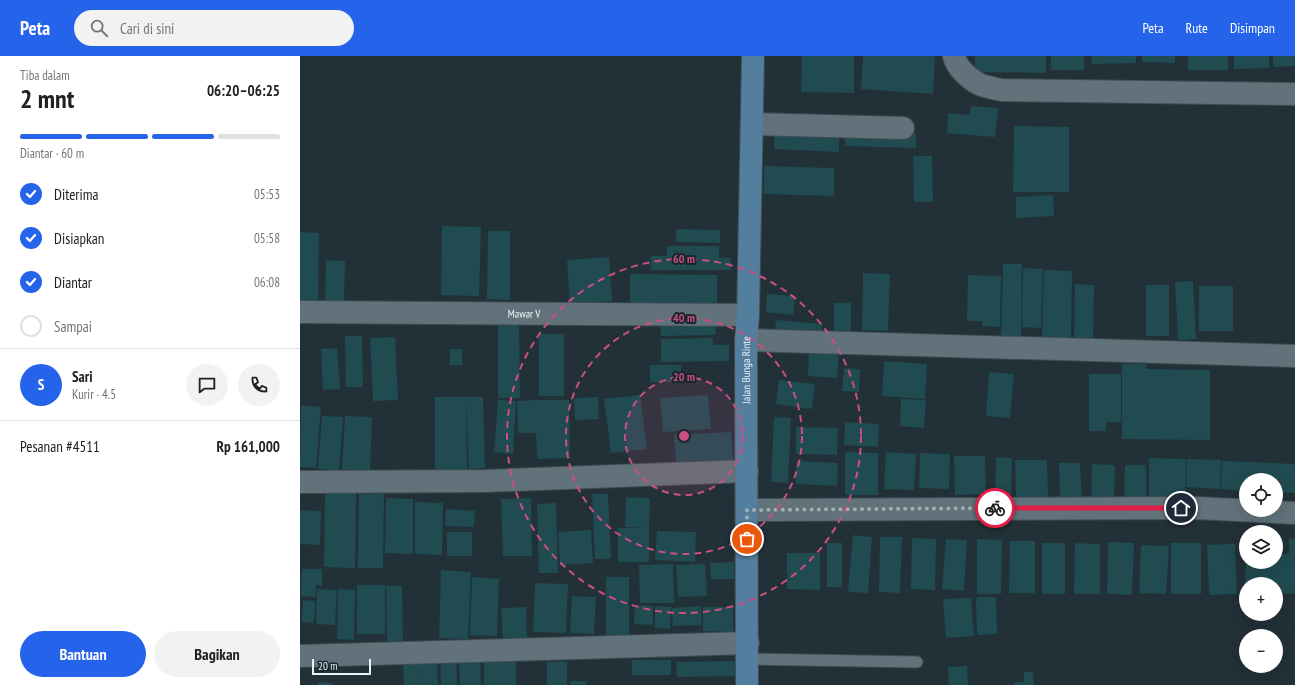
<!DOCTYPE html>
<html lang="id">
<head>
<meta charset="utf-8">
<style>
	:root { --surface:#fff; --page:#f2f2f2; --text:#202124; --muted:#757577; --line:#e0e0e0; --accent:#2563eb }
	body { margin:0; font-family:"PT Sans Narrow",sans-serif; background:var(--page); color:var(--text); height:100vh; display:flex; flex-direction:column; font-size:15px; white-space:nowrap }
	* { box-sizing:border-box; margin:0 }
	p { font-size:13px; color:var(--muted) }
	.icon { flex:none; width:22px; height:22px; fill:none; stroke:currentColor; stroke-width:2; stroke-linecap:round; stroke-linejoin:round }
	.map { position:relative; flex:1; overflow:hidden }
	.drawer { display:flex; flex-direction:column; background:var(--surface); width:300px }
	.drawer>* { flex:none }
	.fabs { position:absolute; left:939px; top:417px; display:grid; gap:8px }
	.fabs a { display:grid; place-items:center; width:44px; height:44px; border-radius:50%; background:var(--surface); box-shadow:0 4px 16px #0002; font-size:20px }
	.scale { position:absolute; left:12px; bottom:10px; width:59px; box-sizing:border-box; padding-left:4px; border:2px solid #eaf4f8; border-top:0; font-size:11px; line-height:14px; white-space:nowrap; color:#eaf4f8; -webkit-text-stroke:3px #18272d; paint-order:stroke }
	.pin { position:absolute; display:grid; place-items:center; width:34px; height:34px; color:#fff; margin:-17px; border:2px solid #fff; border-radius:50%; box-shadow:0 1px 4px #0007 }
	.courier { position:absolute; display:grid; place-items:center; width:40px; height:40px; margin:-20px; border:3px solid #e11d48; border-radius:50%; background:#fff; color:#222; box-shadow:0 1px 5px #0007 }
	.summary em { font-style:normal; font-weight:700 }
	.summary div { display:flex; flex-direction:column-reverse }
	.summary { display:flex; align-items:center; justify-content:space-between; height:68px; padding:0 20px }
	h1 { font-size:26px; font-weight:700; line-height:30px }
	.bar { display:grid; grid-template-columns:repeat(4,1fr); gap:6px 4px; align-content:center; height:48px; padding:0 20px }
	.bar i { height:5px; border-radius:3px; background:var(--line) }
	.bar .selected { background:var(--accent) }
	.bar p { grid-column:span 4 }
	.line { display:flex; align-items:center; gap:10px; padding:0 20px; border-top:1px solid var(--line) }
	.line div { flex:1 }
	.round { display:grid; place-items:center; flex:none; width:42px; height:42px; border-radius:21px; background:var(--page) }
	ol { padding:0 20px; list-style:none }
	li { display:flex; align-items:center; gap:12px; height:44px }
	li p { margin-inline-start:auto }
	li .icon { padding:4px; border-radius:50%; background:var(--accent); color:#fff; stroke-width:4 }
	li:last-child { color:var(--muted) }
	li i { width:22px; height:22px; border:2px solid var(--line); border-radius:50% }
	.cta { display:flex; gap:8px; margin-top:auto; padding:8px 20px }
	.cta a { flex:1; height:46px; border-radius:24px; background:var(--accent); color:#fff; font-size:16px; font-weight:700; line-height:46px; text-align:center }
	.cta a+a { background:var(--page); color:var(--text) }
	header { display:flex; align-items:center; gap:24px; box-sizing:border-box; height:56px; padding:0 20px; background:var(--accent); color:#fff }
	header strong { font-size:19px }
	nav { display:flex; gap:22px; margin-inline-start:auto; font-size:14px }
	.search { width:280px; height:36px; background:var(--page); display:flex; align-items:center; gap:10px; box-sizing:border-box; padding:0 14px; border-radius:22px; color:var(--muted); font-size:15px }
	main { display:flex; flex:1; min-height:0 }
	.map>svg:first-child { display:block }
	.building { fill:#204b51 }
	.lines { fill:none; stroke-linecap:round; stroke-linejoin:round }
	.lane-casing { stroke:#404d53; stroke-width:13 }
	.street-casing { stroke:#404d53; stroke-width:24 }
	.secondary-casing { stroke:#404d53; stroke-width:24 }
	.lane { stroke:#61727a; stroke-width:11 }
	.street { stroke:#61727a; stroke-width:22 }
	.secondary { stroke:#547e9e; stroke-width:22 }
	.done { stroke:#a4afb4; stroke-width:4; stroke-dasharray:0 7.2 }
	.route { stroke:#e11d48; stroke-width:5 }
	.ring { fill:none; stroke:#cc4f82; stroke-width:2; stroke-dasharray:7 5 }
	.labels { text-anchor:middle; stroke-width:4; stroke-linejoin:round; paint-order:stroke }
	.street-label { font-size:11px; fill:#eaf4f8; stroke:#18272d }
	.centre { fill:#cc4f82; stroke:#18272d; stroke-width:2 }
	.ring-label { font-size:12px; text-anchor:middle; font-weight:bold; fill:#cc4f82; stroke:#18272d; stroke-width:4; stroke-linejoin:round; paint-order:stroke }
</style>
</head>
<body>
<header>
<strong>Peta</strong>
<div class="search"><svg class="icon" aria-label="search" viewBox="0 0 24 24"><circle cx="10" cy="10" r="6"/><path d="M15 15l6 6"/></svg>Cari di sini</div>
<nav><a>Peta</a><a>Rute</a><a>Disimpan</a></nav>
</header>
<main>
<section class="drawer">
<div class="summary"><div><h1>2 mnt</h1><p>Tiba dalam</p></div><em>06:20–06:25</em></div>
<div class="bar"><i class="selected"></i><i class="selected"></i><i class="selected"></i><i></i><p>Diantar · 60 m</p></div>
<ol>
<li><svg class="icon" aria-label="check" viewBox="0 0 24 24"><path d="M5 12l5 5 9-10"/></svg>Diterima<p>05:53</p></li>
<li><svg class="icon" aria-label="check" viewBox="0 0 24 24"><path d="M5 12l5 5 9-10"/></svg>Disiapkan<p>05:58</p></li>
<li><svg class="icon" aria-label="check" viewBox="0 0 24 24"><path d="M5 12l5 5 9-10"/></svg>Diantar<p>06:08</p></li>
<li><i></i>Sampai</li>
</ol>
<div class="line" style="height:72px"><b class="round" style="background:var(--accent);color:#fff">S</b><div><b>Sari</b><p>Kurir · 4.5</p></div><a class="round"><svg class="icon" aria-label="chat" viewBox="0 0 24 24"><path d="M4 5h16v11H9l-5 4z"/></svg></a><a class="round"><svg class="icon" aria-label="phone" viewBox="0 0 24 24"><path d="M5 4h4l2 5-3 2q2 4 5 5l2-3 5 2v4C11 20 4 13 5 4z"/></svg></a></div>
<div class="line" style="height:52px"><div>Pesanan #4511</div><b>Rp 161,000</b></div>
<div class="cta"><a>Bantuan</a><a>Bagikan</a></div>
</section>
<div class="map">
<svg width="995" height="629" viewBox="0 0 995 629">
	<rect width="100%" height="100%" fill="#223037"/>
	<path class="building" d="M502,0H554V37L501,36Z
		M563,0H635L633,38L561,33Z
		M675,0H746V17L675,16Z
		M751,0H784V14H751Z
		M791,0H836V7L792,8Z
		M842,0H875V7L842,6Z
		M888,0H928V14H888Z
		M934,0H969V12L934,13Z
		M973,0H995V10L973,11Z
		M671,50L698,52L695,81L647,77L648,57L670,59Z
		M714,70L769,71V136H713Z
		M474,74L539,76V96L474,93Z
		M545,75L616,78V92L545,90Z
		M613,100H632L633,146H614Z
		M464,110L534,112V140L464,138Z
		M753,139L754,160L716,162V141Z
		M142,170L181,171L179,240L141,239Z
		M376,173L420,174V187L376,186Z
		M188,175H210V244L187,243Z
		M0,176L19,177L18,248H0Z
		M367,190H419V202H431V214H351V200H367Z
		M309,201L312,245L270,248L267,204Z
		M26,204L45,205L44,246L25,245Z
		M703,208H722L721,282L701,281Z
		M723,212L743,213L741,272L722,271Z
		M744,214L772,215L771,282L742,281Z
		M563,217L590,218L588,275L562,274Z
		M330,218L417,219V251H330Z
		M668,219L701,220L700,271L682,270V265H667Z
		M893,225L896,283L878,284L875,226Z
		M775,228L794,229L793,285L774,284Z
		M846,229H869V280H846Z
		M899,230H933V275H899Z
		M467,238L495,240L493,259L466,256Z
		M534,247H551V278H534Z
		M198,262H219L220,342H198Z
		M415,264L416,279L361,280L360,265Z
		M476,264L522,268L521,284L474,281Z
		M239,278H264V340H239Z
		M45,280H62L63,331H46Z
		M95,281L98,344L73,345L70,282Z
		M413,282V289H429V305L361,306V283Z
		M37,292L40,333L23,334L21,293Z
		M150,293H162V309H150Z
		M509,293L539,295L537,322L508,320Z
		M584,305L627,308L625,343L582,340Z
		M822,308H846V313L910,314V384L822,383Z
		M350,309H381V326H350Z
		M544,312L560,313L559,336L542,335Z
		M689,316L714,318L710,362L686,360Z
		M789,318H821V366H806V375H789Z
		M479,324L515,328L512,353L476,348Z
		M340,339L347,393L311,397L304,343Z
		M408,339L411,373L363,376L360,342Z
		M135,341H183L185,412L169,413L166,345L167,416H135Z
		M298,341L299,363L275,364L274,342Z
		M601,343L626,344L624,372L600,370Z
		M198,344L216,345L213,398L194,396Z
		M235,344H269L270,402L237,403L236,377H218L217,345Z
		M1,349L21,351L16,412L0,411Z
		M22,360L43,361L39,415L18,413Z
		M45,360L72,361L70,415L42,413Z
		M474,361L491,362L488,427L471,426Z
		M545,366L579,368L578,391L544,389Z
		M496,371L538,372L537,399L496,398Z
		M431,376L433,404L376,407L374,379Z
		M545,396L578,397V439H545Z
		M586,396L616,398L614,434L584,433Z
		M620,397L650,398L649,433L619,432Z
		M654,400H685L686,438L655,439Z
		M696,401L712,402L711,441H695Z
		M849,402L886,403L885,442L849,441Z
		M887,403L921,404L920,433L886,431Z
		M715,404H747L748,441H716Z
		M496,405L538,407L537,430L496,428Z
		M922,405L995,408V437L976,436V424H946V435L921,433Z
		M759,407H780L782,442L760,443Z
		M792,408L815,409L814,445L791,444Z
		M825,409H846V447L824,446Z
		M25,436L56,437L55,512L24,511Z
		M59,438H84L83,512H58Z
		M292,438H308L311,503H295Z
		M326,441L350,442L349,472L325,471Z
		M86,442L113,443V498L85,497Z
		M231,442L232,500H203L201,443Z
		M115,446L143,447L142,499L115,498Z
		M256,447L258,517H239L237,448Z
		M146,453L175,455L174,471L145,470Z
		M0,454L21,455L20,489L0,488Z
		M318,472H349V506H318Z
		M291,474L293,507L260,509L258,476Z
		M357,475L396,476L395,506L355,504Z
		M147,476H172V500H147Z
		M553,479L572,481L568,537L548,536Z
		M580,481H602L600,537L579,536Z
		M612,482L636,483L635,534L611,533Z
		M989,482L995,483V538L976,537V528H945L946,506H976V498H989Z
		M646,483L667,484L664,535L642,533Z
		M677,483L702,484L701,538H677Z
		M710,485H735V537H709Z
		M808,486L834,487L832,539L807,538Z
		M527,487H542V531H527Z
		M742,487H765V538H742Z
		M775,487L800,488V538H774Z
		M871,487H901V538H871Z
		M935,488L937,538L909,539L907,489Z
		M841,489L869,490L866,538L839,537Z
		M487,497H520V534L487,533Z
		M434,506V523H411L410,507Z
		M373,508L374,547H340L339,509Z
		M405,508L407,540L378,541L376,509Z
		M2,513H22V530L16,529V541L1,540Z
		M141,514L171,516L168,583L139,582Z
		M172,521L199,523L197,580L170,579Z
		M306,521H329V582H306Z
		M235,527L268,528L266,577L233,576Z
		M57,529H85V578H57Z
		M86,530H102L103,585L87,586Z
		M17,533L37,534L35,569L16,568Z
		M38,533L55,534L54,584L37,583Z
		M272,540L296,541L294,578L270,577Z
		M676,541H696L697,578L677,579Z
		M671,542L674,580L646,582L643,543Z
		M3,544L15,545L14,567L2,566Z
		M335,549L353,550V569L334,568Z
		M355,550L371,551L370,573L355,572Z
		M401,550L402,569L373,570L372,552Z
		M226,551L227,582L203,583L201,552Z
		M403,551H433V576L403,575Z
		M118,599H137L138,629H104L103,608H118L119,623Z
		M140,600H156L157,629H141Z
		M180,602L181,629H160L159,603Z
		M332,604H371V619H332Z
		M184,605L216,606V629H184Z
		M435,605V620L377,621L376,606Z
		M247,606H267V629H247Z
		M667,610L668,629H649L648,611Z
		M724,616H733L734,629H714V626H724Z
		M270,625H286V629H270Z
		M18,626L33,627V629H17Z"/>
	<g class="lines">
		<defs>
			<path id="lane" d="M448,603L617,606"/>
			<g id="street">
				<path d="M654,0C656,11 669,23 679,28C685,31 694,32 701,34L995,38"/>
				<path d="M452,68L603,72"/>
				<path id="s1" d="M0,256L448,259"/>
				<path d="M446,284L995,300"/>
				<path d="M0,426L185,425L447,415"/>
				<path d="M447,454L896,452L995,457"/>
				<path d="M0,600L448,587"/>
			</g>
			<g id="secondary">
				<path id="s2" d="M447,629L446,284L448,259L453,0"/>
			</g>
		</defs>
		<use href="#lane" class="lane-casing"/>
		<use href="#street" class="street-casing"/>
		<use href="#secondary" class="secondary-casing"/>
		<use href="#lane" class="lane"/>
		<use href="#street" class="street"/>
		<use href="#secondary" class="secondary"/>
	</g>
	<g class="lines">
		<path class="done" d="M447,483V454L695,452"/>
		<path class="route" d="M695,452H881"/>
	</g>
	<circle cx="384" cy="380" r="59" fill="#cc4f82" fill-opacity=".12"/>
	<g class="ring">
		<circle cx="384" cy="380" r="59"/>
		<circle cx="384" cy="380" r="118"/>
		<circle cx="384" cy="380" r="177"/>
	</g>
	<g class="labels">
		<g class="street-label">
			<text dy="4" stroke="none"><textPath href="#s1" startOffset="224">Mawar V</textPath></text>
			<text dy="4" stroke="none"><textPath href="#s2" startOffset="315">Jalan Bunga Rinte</textPath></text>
		</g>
	</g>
	<circle cx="384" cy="380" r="6" class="centre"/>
	<g class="ring-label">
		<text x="384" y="207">60 m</text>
		<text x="384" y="266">40 m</text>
		<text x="384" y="325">20 m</text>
	</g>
</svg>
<div class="fabs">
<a><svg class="icon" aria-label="locate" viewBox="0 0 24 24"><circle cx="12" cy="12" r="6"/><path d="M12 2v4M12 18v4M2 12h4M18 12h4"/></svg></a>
<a><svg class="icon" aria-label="layers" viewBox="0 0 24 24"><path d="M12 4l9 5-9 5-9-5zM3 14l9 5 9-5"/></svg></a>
<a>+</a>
<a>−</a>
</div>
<div class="scale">20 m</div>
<div class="pin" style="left:447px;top:483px;background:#ea580c"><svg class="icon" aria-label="bag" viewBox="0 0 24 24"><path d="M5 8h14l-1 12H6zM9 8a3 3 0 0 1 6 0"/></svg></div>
<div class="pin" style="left:881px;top:452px;background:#1f2937"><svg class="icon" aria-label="home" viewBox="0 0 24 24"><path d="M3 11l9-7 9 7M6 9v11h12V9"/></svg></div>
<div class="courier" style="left:695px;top:452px"><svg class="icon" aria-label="bike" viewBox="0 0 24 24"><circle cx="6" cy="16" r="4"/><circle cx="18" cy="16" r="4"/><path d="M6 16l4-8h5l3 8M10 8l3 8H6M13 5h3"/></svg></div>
</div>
</main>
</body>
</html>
